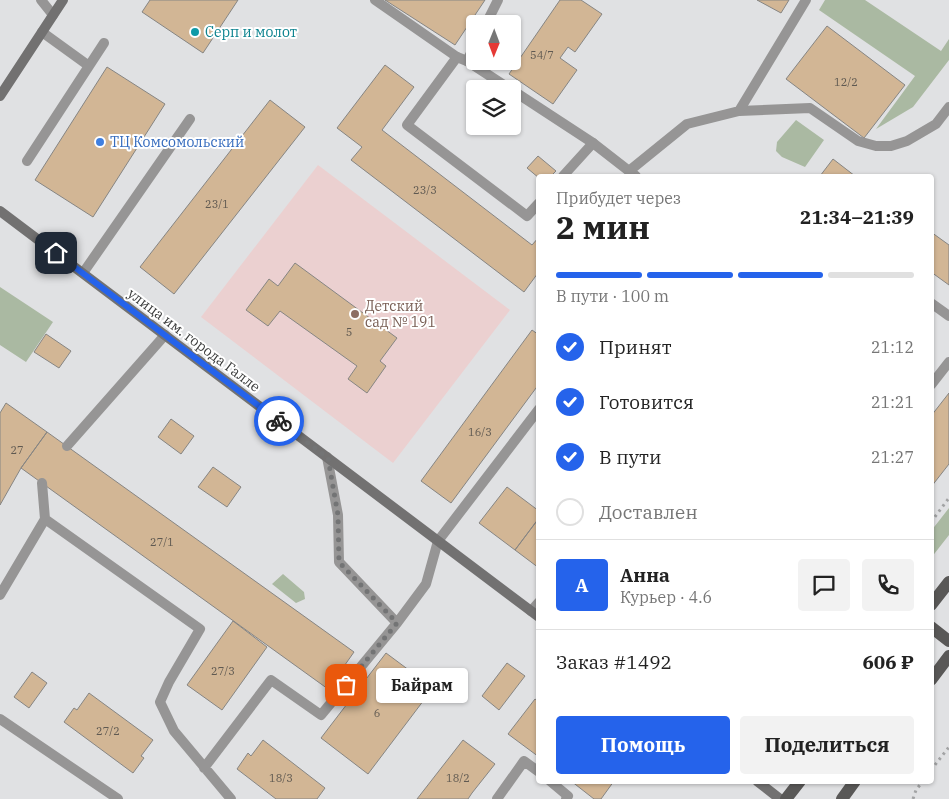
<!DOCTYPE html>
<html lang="ru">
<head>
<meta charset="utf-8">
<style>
	:root { --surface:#fff; --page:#f2f2f2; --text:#222; --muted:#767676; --line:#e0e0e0; --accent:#2563eb }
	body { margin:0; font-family:"IBM Plex Serif",serif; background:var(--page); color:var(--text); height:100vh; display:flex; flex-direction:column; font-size:19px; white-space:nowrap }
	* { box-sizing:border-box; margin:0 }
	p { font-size:16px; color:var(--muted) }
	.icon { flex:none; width:28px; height:28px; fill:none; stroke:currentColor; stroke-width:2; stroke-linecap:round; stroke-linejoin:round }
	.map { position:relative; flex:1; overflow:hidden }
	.details { position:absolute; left:536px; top:174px; width:398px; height:610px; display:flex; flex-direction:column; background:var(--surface); border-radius:5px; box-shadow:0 1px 4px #0004 }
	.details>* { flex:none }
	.needle { width:32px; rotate:181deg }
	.buttons { position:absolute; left:466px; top:15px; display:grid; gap:10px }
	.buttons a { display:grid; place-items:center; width:55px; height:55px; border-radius:5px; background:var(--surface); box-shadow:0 1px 4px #0004; font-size:25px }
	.pin { position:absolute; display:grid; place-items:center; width:42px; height:42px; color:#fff; margin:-21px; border-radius:10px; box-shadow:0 2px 8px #0006 }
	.courier { position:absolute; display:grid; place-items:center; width:50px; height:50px; margin:-25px; border:4px solid #2563eb; border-radius:50%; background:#fff; color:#222; box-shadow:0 1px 6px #0007 }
	.bubble { position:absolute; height:35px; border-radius:5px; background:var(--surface); box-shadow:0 1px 4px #0004; font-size:16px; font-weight:700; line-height:35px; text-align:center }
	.overview em { font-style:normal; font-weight:700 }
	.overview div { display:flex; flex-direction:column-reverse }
	.overview { display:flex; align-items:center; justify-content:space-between; height:85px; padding:0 20px }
	h1 { font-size:32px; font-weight:700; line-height:38px }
	.bar { display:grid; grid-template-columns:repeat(4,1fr); gap:8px 5px; align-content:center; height:60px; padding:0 20px }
	.bar i { height:6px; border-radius:4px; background:var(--line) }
	.bar .current { background:var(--accent) }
	.bar p { grid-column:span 4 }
	.line { display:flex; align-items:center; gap:12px; padding:0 20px; border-top:1px solid var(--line) }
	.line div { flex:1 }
	.round { display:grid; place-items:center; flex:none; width:52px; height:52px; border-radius:5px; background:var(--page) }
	ol { padding:0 20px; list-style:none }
	li { display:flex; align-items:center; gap:15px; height:55px }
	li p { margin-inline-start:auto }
	li .icon { padding:5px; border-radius:50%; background:var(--accent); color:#fff; stroke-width:4 }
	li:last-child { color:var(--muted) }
	li i { width:28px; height:28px; border:2px solid var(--line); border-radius:50% }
	.button { display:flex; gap:10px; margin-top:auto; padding:10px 20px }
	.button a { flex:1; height:58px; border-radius:5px; background:var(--accent); color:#fff; font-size:20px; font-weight:700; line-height:58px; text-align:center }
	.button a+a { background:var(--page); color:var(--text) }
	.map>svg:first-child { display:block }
	.education { fill:#ebd0d0 }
	.green { fill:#aab9a2 }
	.building { fill:#d2b695; stroke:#868583 }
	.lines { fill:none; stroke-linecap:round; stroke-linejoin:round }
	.path { stroke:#a2a3a4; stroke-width:3; stroke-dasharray:2.5 4; stroke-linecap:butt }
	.service { stroke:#969595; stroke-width:10 }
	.minor { stroke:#969595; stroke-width:10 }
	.secondary { stroke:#727171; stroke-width:10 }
	.primary { stroke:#595857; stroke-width:12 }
	.done { stroke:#737475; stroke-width:5; stroke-dasharray:0 9 }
	.route { stroke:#2563eb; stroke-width:6 }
	.culture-dot { fill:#0f9aa8; stroke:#fff; stroke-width:2 }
	.shop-dot { fill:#3f7fe0; stroke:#fff; stroke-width:2 }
	.education-dot { fill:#8d6e63; stroke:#fff; stroke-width:2 }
	.labels { text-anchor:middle; stroke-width:4; stroke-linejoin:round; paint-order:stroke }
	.number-label { font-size:11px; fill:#5f5951 }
	.culture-label { font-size:14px; fill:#0d838f; stroke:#fff; text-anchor:start }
	.shop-label { font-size:14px; fill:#366cbe; stroke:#fff; text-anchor:start }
	.education-label { font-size:14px; fill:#785e54; stroke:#fff; text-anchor:start }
	.street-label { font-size:14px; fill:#393a3a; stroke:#fff }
</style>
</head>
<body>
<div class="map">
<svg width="949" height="799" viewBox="0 0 949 799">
	<rect width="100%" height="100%" fill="#e0e1e3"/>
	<path class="education" d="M318,165L510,310L393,463L201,317Z"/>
	<path class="green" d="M825,0H865L941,51L949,39V60L913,107L876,129L915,76L819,10Z
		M796,120L824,140L805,167L782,157L776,151L777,142Z
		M0,287L53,322L26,362L0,345Z
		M949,508V535L931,558V531Z
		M283,574L304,592L305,599L296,603L272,584Z"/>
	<path class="building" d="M150,0H238L203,53L142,12Z
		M385,0H485L455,45Z
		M560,0H581L602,14L575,52L568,47L560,58L577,70L553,104L509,74Z
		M757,0H789L781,13Z
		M827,26L905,85L864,138L786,79Z
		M385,65L414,87L382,130L532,245L539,237V274L538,273L524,292L351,160L362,147L337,128Z
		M107,67L165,104L93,217L35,180Z
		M270,100L305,127L174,294L140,267Z
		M538,156L556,171L551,176H539V178L527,168Z
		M833,159L855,176H820Z
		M931,232L949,245V285L931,272Z
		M295,263L397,338L380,361L386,366L367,393L348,379L357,366L280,311L268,326L246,310L269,279L278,286Z
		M532,330L539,335V384L451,503L421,481Z
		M46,334L71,351L59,368L34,352Z
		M949,393V464L931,487V416Z
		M6,403L47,432L21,468L0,505V413Z
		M171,419L194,436L181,454L158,437Z
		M47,432L354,652L328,689L21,468Z
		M213,467L241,487L227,507L198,487Z
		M507,487L539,511V518L515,550L479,523Z
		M539,518V568L515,550Z
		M233,621L267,647L222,710L187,685Z
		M386,653L433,688L368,774L321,738Z
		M507,663L525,676L499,710L482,696Z
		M32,672L47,683L29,708L14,697Z
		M89,693L153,740L141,756L144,758L133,773L64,722L74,708L77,710Z
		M535,699L539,702V757L508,734Z
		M263,740L325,788L317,799H276L237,769L248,753L251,756Z
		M463,740L495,764L472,793L468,799H417Z
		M571,781H614L601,799H594Z"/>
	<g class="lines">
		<path class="path" d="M931,522L949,498
			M931,770L949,747
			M913,799L916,790L923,781"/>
		<path class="service" d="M41,0L53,15
			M486,24L498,0
			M42,32L89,66
			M457,57L407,125L527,216L539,203
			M467,61L475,45
			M739,111L810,108L858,141L876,146H891L907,141L936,124L949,107
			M27,161L104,43
			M629,171L636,176
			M563,176L593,143
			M83,273L190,119
			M931,303L949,316
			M931,385L949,362
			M67,446L165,335
			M327,457L338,515L339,562L397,623
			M45,519L200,629L169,682L160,702L174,731L231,799
			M0,595L45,519L42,483
			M531,611L539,602
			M0,719L118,799
			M204,768L271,680L321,715L397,623L426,584L438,541L539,409
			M550,781L568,796L566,799
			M497,799L524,761L539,772"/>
		<path class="minor" d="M375,0L457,57L467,61L510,89
			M512,90L593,143L629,171L687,124L739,111L806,0"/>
		<path class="secondary" d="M0,96L63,0
			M0,211L539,617
			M757,781L780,799"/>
		<path class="primary" d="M931,605L949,582
			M931,627L949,641
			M931,680L949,656
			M786,799L800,781
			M842,799L855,781"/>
	</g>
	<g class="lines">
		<path class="done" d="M279,421L328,458L338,515L339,562L397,623L346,685"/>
		<path class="route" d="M56,253L279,421"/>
	</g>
	<circle class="culture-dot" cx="195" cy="32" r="5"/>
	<circle class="shop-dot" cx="100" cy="142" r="5"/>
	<circle class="education-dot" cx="355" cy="314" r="5"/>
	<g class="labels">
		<g class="number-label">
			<text x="542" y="59">54/7</text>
			<text x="846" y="86">12/2</text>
			<text x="425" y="194">23/3</text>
			<text x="217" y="208">23/1</text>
			<text x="349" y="336">5</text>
			<text x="480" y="436">16/3</text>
			<text x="17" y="454">27</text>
			<text x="162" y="546">27/1</text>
			<text x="223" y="675">27/3</text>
			<text x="377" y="717">6</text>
			<text x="108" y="735">27/2</text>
			<text x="281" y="782">18/3</text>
			<text x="458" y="782">18/2</text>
		</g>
		<g class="culture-label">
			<text x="205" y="37">Серп и молот</text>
		</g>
		<g class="shop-label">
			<text x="110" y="147">ТЦ Комсомольский</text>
		</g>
		<g class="education-label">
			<text x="365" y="311">Детский<tspan x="365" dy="16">сад № 191</tspan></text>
		</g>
		<g class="street-label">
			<text transform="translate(194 340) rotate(37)" y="5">улица им. города Галле</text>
		</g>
	</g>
</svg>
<div class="buttons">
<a><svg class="needle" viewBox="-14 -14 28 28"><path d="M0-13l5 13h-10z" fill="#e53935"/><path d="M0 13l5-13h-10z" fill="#767676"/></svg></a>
<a><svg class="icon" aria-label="layers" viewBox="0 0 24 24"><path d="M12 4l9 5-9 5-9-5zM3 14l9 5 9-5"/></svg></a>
</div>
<div class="pin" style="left:346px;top:685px;background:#ea580c"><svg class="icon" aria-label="bag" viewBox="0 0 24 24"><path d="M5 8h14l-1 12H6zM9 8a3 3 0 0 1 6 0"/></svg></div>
<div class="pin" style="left:56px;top:253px;background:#1f2937"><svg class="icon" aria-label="home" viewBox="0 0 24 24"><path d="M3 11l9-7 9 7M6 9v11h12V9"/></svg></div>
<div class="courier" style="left:279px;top:421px"><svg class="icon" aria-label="bike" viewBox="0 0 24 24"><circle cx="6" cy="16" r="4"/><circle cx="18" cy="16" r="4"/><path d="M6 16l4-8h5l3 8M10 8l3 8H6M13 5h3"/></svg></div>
<div class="bubble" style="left:376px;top:668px;width:92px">Байрам</div>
<section class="details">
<div class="overview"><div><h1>2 мин</h1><p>Прибудет через</p></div><em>21:34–21:39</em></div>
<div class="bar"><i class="current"></i><i class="current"></i><i class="current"></i><i></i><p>В пути · 100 m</p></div>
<ol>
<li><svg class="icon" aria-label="check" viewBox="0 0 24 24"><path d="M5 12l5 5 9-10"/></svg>Принят<p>21:12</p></li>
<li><svg class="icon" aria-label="check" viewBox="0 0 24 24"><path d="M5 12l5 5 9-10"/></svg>Готовится<p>21:21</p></li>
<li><svg class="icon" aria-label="check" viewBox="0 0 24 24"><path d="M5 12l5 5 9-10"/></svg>В пути<p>21:27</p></li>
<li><i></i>Доставлен</li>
</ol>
<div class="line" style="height:90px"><b class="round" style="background:var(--accent);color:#fff">А</b><div><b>Анна</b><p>Курьер · 4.6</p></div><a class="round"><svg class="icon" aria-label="chat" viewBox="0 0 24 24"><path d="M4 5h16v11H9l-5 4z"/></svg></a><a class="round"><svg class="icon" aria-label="phone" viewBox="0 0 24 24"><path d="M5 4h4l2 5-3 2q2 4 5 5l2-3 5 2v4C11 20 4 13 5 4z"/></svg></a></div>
<div class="line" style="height:65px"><div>Заказ #1492</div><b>606 ₽</b></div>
<div class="button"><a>Помощь</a><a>Поделиться</a></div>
</section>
</div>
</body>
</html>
